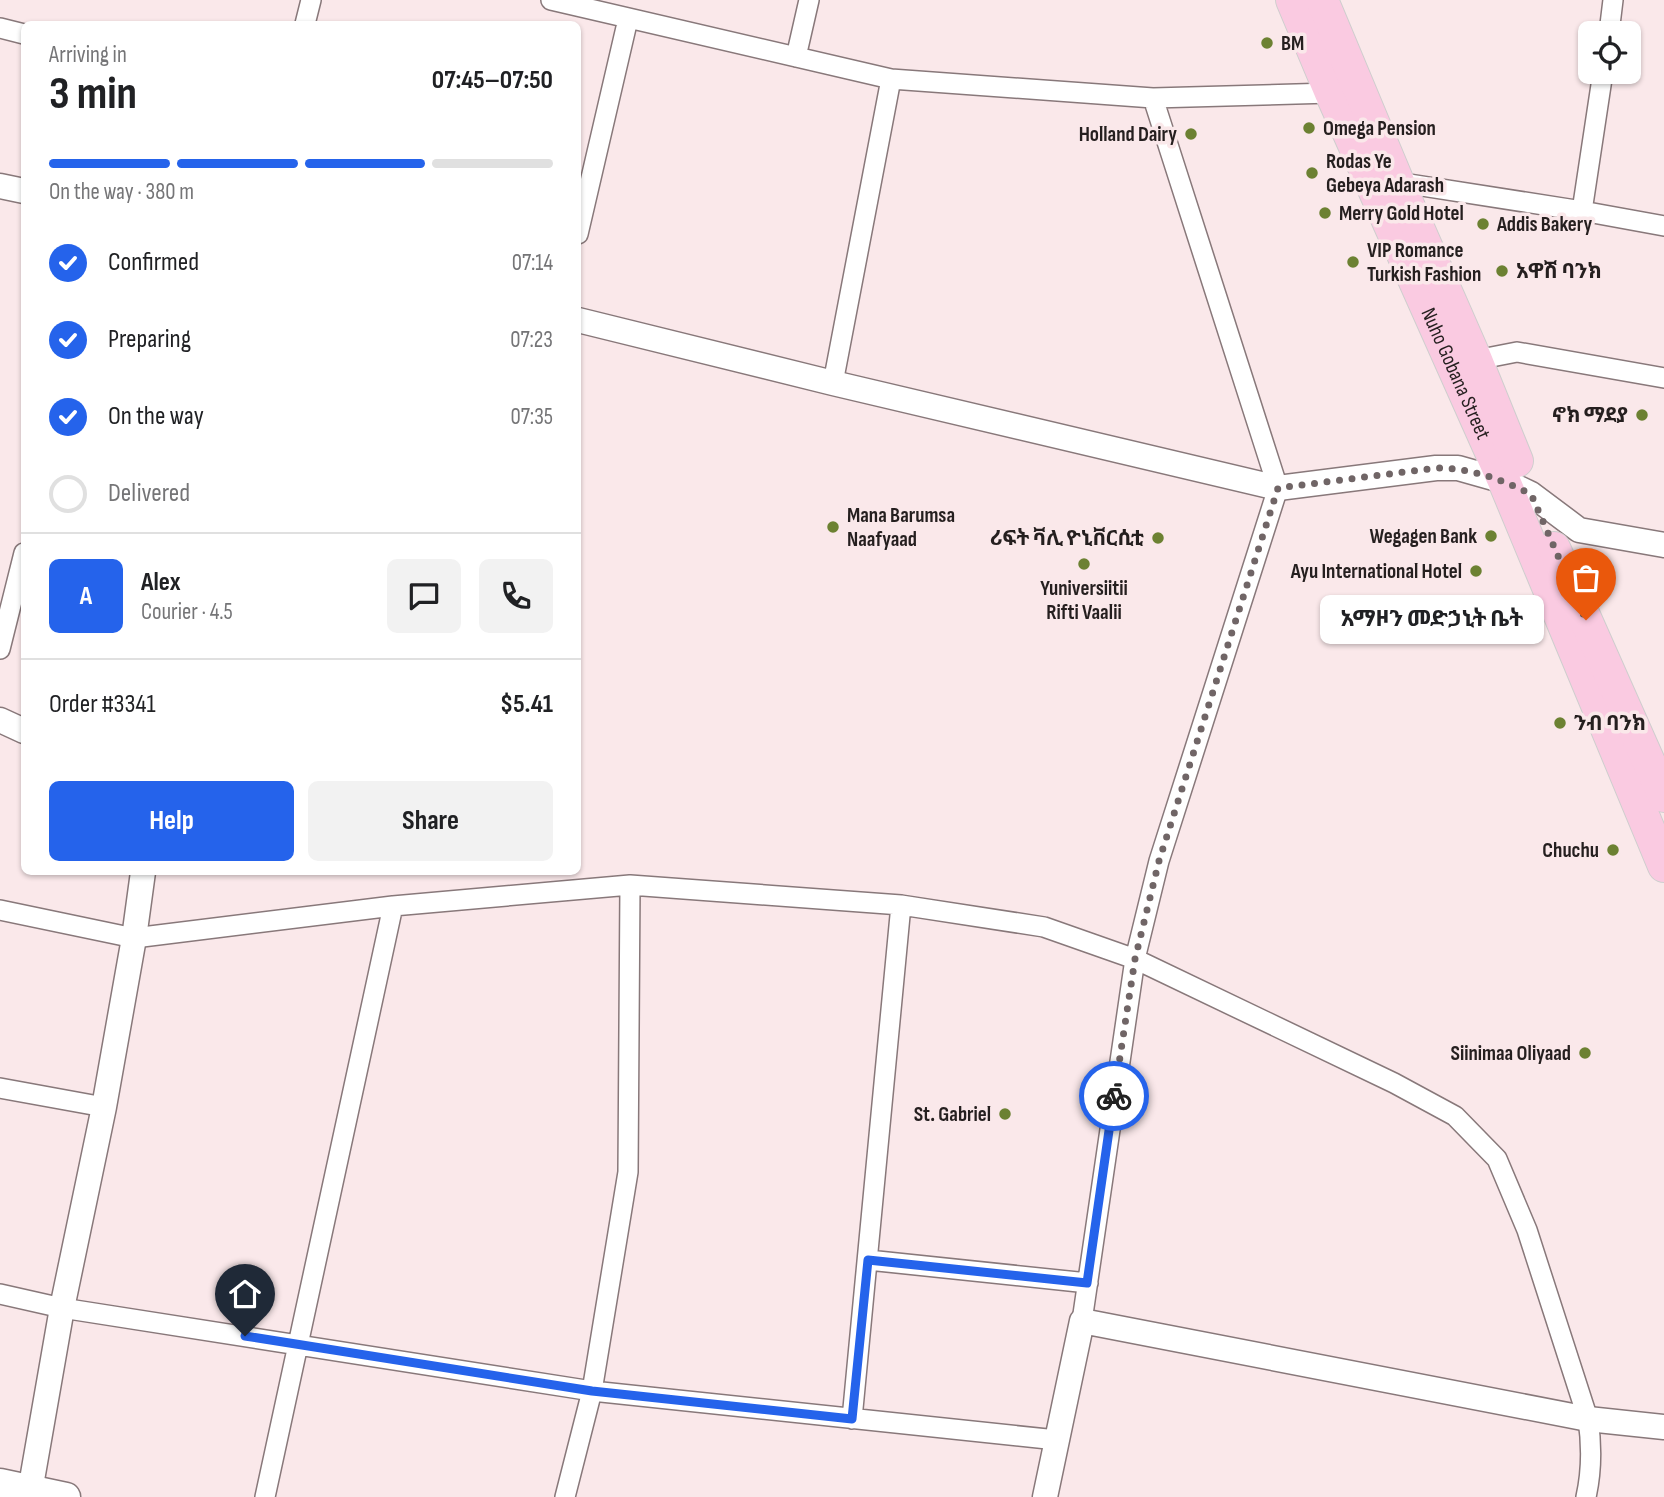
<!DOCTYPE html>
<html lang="en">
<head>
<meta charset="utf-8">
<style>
	:root { --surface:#fff; --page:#f2f2f2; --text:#202124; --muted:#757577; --line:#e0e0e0; --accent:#2563eb }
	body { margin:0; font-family:"Sofia Sans Condensed","Noto Sans Ethiopic",sans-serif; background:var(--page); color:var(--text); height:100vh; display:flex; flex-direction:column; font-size:26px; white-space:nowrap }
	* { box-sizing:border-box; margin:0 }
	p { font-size:23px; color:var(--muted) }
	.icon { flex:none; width:38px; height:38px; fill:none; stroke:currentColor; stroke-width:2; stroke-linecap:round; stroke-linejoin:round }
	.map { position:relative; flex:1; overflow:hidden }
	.side { position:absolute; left:21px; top:21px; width:560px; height:854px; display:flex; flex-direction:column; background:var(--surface); border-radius:10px; box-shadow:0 2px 5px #0004 }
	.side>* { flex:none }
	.fabs { position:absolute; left:1578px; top:21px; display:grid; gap:14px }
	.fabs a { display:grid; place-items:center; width:63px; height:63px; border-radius:10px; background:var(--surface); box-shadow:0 2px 5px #0004; font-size:35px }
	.pin { position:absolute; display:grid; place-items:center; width:60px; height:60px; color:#fff; margin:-72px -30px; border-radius:50% 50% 50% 0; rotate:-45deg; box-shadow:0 0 7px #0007 }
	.pin .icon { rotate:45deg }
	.courier { position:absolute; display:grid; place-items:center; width:70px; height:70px; margin:-35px; border:5px solid #2563eb; border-radius:50%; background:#fff; color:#222; box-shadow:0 2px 9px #0007 }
	.bubble { position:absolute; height:49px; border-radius:10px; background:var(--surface); box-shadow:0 2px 5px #0004; font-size:23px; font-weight:700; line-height:49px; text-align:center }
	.overview em { font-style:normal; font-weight:700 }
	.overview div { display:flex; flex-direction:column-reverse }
	.overview { display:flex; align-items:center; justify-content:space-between; height:119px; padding:0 28px }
	h1 { font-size:46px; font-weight:700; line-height:52px }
	.bar { display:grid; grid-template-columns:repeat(4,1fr); gap:10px 7px; align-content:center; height:84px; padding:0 28px }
	.bar i { height:9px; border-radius:5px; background:var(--line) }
	.bar .on { background:var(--accent) }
	.bar p { grid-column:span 4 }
	.line { display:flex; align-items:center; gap:18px; padding:0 28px; border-top:2px solid var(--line) }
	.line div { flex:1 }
	.round { display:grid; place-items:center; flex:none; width:74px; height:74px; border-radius:10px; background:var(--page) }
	ol { padding:0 28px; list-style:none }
	li { display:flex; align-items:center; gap:21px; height:77px }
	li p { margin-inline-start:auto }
	li .icon { padding:7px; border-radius:50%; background:var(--accent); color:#fff; stroke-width:4 }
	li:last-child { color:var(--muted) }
	li i { width:38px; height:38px; border:4px solid var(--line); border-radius:50% }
	.button { display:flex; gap:14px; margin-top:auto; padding:14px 28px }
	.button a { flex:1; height:80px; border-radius:10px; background:var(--accent); color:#fff; font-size:28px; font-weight:700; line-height:80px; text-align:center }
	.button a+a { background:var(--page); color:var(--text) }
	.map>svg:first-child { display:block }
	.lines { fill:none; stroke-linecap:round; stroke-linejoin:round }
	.minor-casing { stroke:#88787a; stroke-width:22 }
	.tertiary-casing { stroke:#88787a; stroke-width:27 }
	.secondary-casing { stroke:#88787a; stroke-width:31 }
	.primary-casing { stroke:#cfcece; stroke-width:34 }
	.minor { stroke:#fff; stroke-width:19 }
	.tertiary { stroke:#fff; stroke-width:24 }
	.secondary { stroke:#fff; stroke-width:28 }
	.primary { stroke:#facae1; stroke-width:32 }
	.done { stroke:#706566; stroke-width:7; stroke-dasharray:0 12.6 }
	.route { stroke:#2563eb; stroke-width:9 }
	.poi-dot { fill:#6c8132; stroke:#fae8ea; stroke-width:2.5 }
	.labels { text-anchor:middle; stroke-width:7; stroke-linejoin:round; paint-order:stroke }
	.poi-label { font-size:21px; font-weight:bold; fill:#251f1f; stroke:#fae8ea; text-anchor:start }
	.street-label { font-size:21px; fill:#251f1f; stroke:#fae8ea }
</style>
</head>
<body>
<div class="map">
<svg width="1664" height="1497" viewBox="0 0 1664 1497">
	<rect width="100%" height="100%" fill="#fae8ea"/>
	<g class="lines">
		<defs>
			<path id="minor" d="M551,0L891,79L1153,98L1331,93
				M305,24L311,0
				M0,28L24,34
				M1609,33L1613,0
				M796,57L809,0
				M1390,181L1582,211L1664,226
				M1582,211L1603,72
				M578,234L628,19
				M1476,360L1517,352L1664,378
				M833,383L891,79
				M0,649L24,553
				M0,910L134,938L393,906L630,885L901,905L1044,927L1135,959L1394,1083L1455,1116L1497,1159L1527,1230L1588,1419C1592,1446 1592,1470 1586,1497
				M0,1088L104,1107
				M868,1260L1088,1283
				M0,1294L62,1308L592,1391L1057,1440
				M1082,1321L1135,959L1159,861L1278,488L1153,98
				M852,1419L901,905
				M265,1497L393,906
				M565,1497L592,1391L628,1172L630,885"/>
			<path id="tertiary" d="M0,186L24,191
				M578,320L833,383L1278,488L1436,468H1458L1504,481L1531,494L1579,530L1664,545
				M0,720L24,731
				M29,1497L62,1308L104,1107L134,938L143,872
				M1045,1497L1082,1321L1588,1419L1664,1427"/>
			<path id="secondary" d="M0,1483L66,1497"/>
			<g id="primary">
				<path id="s1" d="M1292,0L1331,93L1504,481L1664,866"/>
				<path d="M1322,0L1398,182L1476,360L1517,461"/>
				<path d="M1554,548L1664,796"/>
			</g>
		</defs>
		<use href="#minor" class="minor-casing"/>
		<use href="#tertiary" class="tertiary-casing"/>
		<use href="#secondary" class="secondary-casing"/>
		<use href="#primary" class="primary-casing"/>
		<use href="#minor" class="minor"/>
		<use href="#tertiary" class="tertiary"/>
		<use href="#secondary" class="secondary"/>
		<use href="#primary" class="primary"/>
	</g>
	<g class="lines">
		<path class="done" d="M1114,1096L1135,959L1159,861L1278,488L1436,468C1471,468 1500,479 1531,494L1586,620"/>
		<path class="route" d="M245,1336L592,1391L852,1419L868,1260L1087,1283L1114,1096"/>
	</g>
	<g class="poi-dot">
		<circle cx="1267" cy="43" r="7"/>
		<circle cx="1309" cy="128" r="7"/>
		<circle cx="1191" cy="134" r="7"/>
		<circle cx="1312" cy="173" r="7"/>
		<circle cx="1325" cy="213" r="7"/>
		<circle cx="1483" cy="224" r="7"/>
		<circle cx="1353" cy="262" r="7"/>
		<circle cx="1502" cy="271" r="7"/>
		<circle cx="1642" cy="415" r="7"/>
		<circle cx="833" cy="527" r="7"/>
		<circle cx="1491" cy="536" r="7"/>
		<circle cx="1158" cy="538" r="7"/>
		<circle cx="1084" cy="564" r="7"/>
		<circle cx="1476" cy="571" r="7"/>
		<circle cx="1560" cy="723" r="7"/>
		<circle cx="1613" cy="850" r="7"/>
		<circle cx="1585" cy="1053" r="7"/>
		<circle cx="1005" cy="1114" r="7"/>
	</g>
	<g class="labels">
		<g class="poi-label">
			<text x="1281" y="50">BM</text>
			<text x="1323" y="135">Omega Pension</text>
			<text x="1177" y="141" text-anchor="end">Holland Dairy</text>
			<text x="1326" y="168">Rodas Ye<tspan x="1326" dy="24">Gebeya Adarash</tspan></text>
			<text x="1339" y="220">Merry Gold Hotel</text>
			<text x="1497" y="231">Addis Bakery</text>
			<text x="1367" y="257">VIP Romance<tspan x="1367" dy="24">Turkish Fashion</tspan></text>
			<text x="1516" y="278">አዋሽ ባንክ</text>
			<text x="1628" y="422" text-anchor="end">ኖክ ማደያ</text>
			<text x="847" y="522">Mana Barumsa<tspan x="847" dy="24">Naafyaad</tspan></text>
			<text x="1477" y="543" text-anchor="end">Wegagen Bank</text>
			<text x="1144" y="545" text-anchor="end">ሪፍት ቫሊ ዮኒቨርሲቲ</text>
			<text x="1462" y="578" text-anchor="end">Ayu International Hotel</text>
			<text x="1084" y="595" text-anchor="middle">Yuniversiitii<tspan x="1084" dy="24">Rifti Vaalii</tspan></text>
			<text x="1574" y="730">ንብ ባንክ</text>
			<text x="1599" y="857" text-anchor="end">Chuchu</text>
			<text x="1571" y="1060" text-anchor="end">Siinimaa Oliyaad</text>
			<text x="991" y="1121" text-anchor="end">St. Gabriel</text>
		</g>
		<g class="street-label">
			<text dy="7" stroke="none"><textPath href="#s1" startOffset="408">Nuho Gobana Street</textPath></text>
		</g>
	</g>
</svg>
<div class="fabs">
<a><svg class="icon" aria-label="locate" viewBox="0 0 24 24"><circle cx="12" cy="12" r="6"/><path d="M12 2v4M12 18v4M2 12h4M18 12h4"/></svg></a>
</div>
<div class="pin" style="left:1586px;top:620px;background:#ea580c"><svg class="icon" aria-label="bag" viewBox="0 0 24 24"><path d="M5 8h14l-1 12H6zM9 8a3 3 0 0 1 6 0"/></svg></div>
<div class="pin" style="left:245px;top:1336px;background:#1f2937"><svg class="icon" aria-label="home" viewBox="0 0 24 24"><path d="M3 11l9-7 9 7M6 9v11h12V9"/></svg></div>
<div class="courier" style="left:1114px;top:1096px"><svg class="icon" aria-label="bike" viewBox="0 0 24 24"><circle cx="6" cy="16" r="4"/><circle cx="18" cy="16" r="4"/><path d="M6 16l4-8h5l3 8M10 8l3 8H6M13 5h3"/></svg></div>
<div class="bubble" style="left:1320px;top:595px;width:224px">አማዞን መድኃኒት ቤት</div>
<section class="side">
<div class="overview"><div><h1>3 min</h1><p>Arriving in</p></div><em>07:45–07:50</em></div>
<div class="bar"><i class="on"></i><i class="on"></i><i class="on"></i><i></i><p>On the way · 380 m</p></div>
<ol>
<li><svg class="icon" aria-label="check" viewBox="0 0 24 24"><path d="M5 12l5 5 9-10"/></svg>Confirmed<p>07:14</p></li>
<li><svg class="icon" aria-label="check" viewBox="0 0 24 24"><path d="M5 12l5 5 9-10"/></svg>Preparing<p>07:23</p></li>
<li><svg class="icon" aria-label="check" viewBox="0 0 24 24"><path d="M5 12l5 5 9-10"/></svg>On the way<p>07:35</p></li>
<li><i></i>Delivered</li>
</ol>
<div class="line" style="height:126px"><b class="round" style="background:var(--accent);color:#fff">A</b><div><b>Alex</b><p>Courier · 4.5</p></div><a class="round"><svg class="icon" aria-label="chat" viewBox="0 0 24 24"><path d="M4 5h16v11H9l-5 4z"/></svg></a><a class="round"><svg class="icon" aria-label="phone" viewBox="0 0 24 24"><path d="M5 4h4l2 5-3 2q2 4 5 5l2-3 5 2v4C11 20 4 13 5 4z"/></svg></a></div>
<div class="line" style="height:91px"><div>Order #3341</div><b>$5.41</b></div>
<div class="button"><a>Help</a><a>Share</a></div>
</section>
</div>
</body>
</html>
